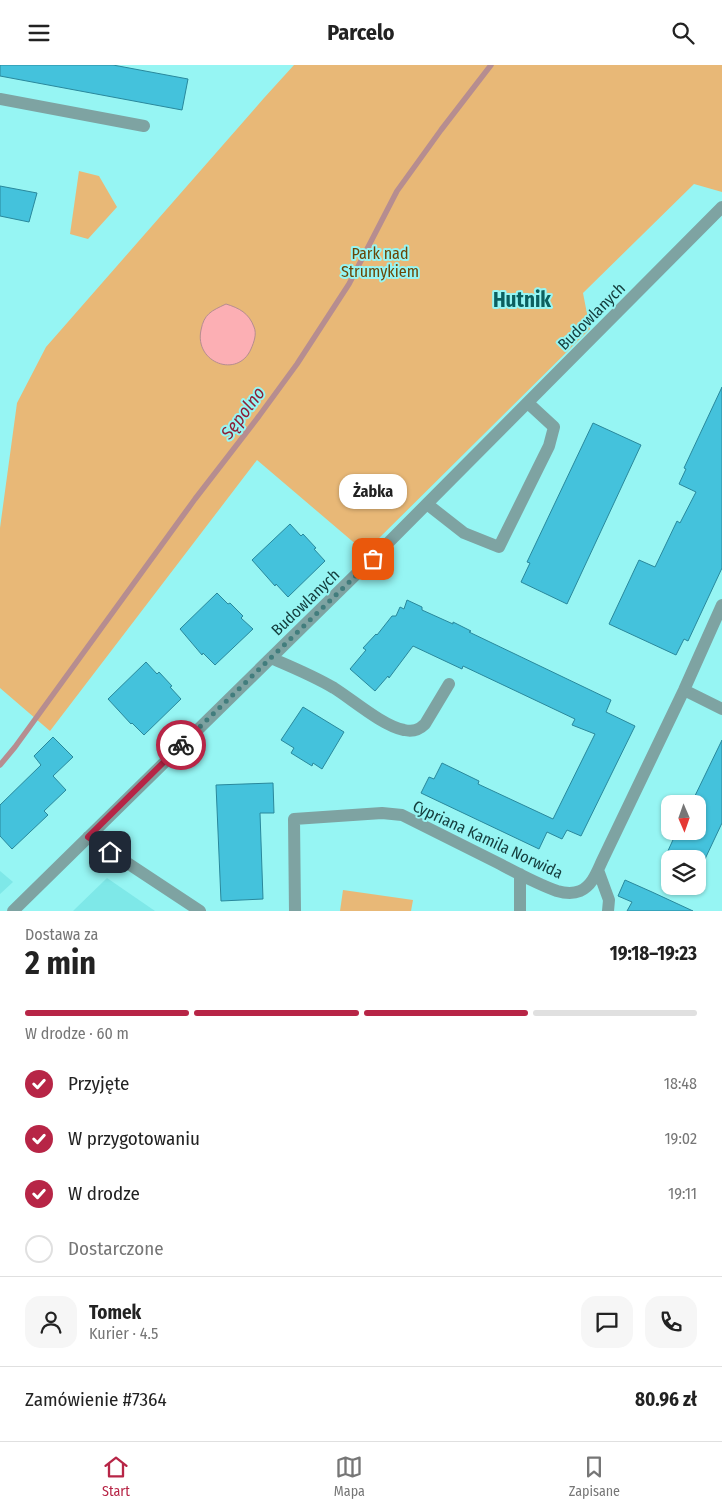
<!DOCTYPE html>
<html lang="pl">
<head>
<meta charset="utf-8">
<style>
	:root { --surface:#fff; --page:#f6f6f6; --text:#222; --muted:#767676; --line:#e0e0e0; --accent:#b72546 }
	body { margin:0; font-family:"Fira Sans Condensed",sans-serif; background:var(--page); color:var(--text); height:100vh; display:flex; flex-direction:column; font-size:19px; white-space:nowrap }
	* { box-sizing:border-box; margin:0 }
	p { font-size:16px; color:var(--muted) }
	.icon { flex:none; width:28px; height:28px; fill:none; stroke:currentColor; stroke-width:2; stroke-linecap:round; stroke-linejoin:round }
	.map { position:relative; height:846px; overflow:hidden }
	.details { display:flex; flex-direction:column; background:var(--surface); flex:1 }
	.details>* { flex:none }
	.needle { width:32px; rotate:178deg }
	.buttons { position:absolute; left:661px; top:730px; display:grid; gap:10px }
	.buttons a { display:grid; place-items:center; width:45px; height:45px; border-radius:10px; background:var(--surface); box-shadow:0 1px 4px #0004; font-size:25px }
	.pin { position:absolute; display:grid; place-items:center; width:42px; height:42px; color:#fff; margin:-21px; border-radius:10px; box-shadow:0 2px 8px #0006 }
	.courier { position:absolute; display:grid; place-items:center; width:50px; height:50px; margin:-25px; border:4px solid #b72546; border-radius:50%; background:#fff; color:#222; box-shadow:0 1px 6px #0007 }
	.bubble { position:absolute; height:35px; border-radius:15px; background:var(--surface); box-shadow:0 1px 4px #0004; font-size:16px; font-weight:700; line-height:35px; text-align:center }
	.overview em { font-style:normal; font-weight:700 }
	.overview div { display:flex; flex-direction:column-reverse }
	.overview { display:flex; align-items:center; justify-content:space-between; height:85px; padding:0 25px }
	h1 { font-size:32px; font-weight:700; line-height:38px }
	.bar { display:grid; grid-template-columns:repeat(4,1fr); gap:8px 5px; align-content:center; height:60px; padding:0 25px }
	.bar i { height:6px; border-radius:4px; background:var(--line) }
	.bar .active { background:var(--accent) }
	.bar p { grid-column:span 4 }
	.line { display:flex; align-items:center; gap:12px; padding:0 25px; border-top:1px solid var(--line) }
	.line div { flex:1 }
	.round { display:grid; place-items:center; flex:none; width:52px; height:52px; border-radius:15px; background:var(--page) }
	ol { padding:0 25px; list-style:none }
	li { display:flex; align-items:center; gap:15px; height:55px }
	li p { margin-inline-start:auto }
	li .icon { padding:5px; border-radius:50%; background:var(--accent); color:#fff; stroke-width:4 }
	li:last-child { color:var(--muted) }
	li i { width:28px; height:28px; border:2px solid var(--line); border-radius:50% }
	header { display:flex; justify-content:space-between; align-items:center; height:65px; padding:0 25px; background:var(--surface); font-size:22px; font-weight:700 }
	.tabs { display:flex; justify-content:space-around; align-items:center; height:70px; border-top:1px solid var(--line); background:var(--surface); font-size:14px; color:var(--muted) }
	.tabs a { display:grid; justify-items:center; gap:2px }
	.tabs .active { color:var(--accent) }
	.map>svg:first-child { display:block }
	.built { fill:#7ee8e8 }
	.green { fill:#e8b877 }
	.water { fill:#fcafb4; stroke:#b68d90 }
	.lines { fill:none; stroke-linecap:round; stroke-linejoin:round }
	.stream { stroke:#b68d90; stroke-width:5.5 }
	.building { fill:#44c2dc; stroke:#29889c }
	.minor { stroke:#7ea3a2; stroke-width:12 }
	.done { stroke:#427d7d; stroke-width:5; stroke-dasharray:0 9 }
	.route { stroke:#b72546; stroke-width:6 }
	.labels { text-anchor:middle; stroke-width:4; stroke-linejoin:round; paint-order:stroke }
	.park-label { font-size:16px; fill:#694606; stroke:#96f5f3 }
	.street-label { font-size:16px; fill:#143d3d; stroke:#96f5f3 }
	.water-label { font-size:18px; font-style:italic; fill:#8d2036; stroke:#96f5f3 }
	.district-label { font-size:21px; font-weight:bold; fill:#0b5f5f; stroke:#96f5f3 }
</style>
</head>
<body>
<header><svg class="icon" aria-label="menu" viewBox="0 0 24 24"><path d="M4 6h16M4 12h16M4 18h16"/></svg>Parcelo<svg class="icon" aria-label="search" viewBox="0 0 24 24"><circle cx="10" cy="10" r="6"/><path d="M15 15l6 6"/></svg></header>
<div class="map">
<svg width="722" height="846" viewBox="0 0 722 846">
	<rect width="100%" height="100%" fill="#96f5f3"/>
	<path class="built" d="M0,806L13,817L0,829Z
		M107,813L155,846H73Z"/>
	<path class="green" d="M294,0H722V127L694,119L583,228L590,264L365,487L257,395L50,666L0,623V463L17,338L46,282L264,33Z
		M79,106L99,111L117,142L88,174L70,169Z
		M343,825L413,835L411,846H340Z"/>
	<path class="water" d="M226,239C239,243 249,248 254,262C257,269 254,277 251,284C238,314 194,298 201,265C204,249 211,246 226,239Z"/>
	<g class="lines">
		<path class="stream" d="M0,700L15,682L195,434L259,351L297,299L349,219L397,126L441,65L491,0"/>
	</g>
	<path class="building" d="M0,0H113L188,14L182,45L0,11Z
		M0,121L37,128L29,157L0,151Z
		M722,322V503L688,576L684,574L676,590L609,559L639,495L655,502L677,456L680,458L696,427L679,419L686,404L684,403Z
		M593,358L641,380L567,539L521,517L530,498L527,497Z
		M290,459L301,471L303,469L316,483L314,484L325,496L288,532L276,519L275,521L252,495Z
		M217,528L228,539L230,538L243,551L241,553L253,564L215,600L203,588L202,590L180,564Z
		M407,535L422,542V545L453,559V557L471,566L469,567L611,635L606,647L635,661L581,771L567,765L562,774L547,767L539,784L421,728L429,712L434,714L442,698L479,716L478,719L553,754L595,669L572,660L575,654L537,636L463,601L462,604L413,581L389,613L388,611L375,626L350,604L366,585L363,583L376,569L377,570L392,551H396L400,542L404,544Z
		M146,597L157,609L159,607L172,621L170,622L181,634L144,670L132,658L131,659L108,634Z
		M303,642L344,667L322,704L313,698L312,701L291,688L294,683L281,675Z
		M53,672L73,692L53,711L66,725L44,746L48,750L12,784L0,771V740L41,700L34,691Z
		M722,675V758L705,794H679L667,788L677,766H698V739H691Z
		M273,718L274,748H260L263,834L221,836L216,720Z
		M625,815L652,827L693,846H627L632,837L618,831Z"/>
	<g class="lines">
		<path class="minor" d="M0,34L144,61
			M427,439L464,468L499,482L549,381L554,362L528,338
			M271,593C292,602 314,611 334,623C353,635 383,661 404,665C413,667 419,665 425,659L449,619
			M684,625L722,644
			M88,772L200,846
			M598,805L609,835L608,846
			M520,809V846
			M13,846L386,480L722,142
			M295,846L294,754L382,748L402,750C434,766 466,782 498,798C517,808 537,819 557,826C564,828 573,829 580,826C592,821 597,807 602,796L684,625L722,540"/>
	</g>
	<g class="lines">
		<path class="done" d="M181,680L373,494"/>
		<path class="route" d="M110,787L88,772L181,680"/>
	</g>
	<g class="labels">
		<g class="park-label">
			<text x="380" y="194">Park nad<tspan x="380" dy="18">Strumykiem</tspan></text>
		</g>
		<g class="street-label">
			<text transform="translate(591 251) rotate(-45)" y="6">Budowlanych</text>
			<text transform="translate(305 537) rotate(-44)" y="6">Budowlanych</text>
			<text transform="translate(488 774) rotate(25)" y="6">Cypriana Kamila Norwida</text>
		</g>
		<g class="water-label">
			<text transform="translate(243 348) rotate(-53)" y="6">Sępolno</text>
		</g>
		<g class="district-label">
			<text x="522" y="242">Hutnik</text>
		</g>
	</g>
</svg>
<div class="buttons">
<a><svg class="needle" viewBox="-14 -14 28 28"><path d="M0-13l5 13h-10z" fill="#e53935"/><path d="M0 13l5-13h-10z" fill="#767676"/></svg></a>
<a><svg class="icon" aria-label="layers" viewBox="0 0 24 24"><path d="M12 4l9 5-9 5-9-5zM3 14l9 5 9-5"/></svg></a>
</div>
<div class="pin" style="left:373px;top:494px;background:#ea580c"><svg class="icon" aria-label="bag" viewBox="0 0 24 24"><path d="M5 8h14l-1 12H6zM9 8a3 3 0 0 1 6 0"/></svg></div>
<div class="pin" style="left:110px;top:787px;background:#1f2937"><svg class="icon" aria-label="home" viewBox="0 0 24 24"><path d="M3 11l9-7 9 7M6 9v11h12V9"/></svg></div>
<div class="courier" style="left:181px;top:680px"><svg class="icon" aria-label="bike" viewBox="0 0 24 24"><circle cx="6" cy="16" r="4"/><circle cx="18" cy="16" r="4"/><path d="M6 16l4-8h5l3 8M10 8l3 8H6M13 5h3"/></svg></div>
<div class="bubble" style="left:339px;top:409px;width:68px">Żabka</div>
</div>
<section class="details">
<div class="overview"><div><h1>2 min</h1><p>Dostawa za</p></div><em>19:18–19:23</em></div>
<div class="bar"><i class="active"></i><i class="active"></i><i class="active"></i><i></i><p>W drodze · 60 m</p></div>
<ol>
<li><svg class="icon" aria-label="check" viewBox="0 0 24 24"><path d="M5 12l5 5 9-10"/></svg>Przyjęte<p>18:48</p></li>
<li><svg class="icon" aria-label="check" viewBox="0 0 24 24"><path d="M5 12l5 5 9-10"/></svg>W przygotowaniu<p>19:02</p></li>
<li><svg class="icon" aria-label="check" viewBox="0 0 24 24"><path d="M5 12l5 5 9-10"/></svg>W drodze<p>19:11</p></li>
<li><i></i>Dostarczone</li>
</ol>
<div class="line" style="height:90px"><a class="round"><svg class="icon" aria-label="person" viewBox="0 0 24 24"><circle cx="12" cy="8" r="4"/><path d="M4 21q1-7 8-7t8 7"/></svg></a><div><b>Tomek</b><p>Kurier · 4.5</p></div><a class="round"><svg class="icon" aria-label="chat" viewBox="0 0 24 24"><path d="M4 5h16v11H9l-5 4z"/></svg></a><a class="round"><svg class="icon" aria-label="phone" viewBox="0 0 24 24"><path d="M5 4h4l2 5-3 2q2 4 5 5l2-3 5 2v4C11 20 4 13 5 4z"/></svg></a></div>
<div class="line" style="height:65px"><div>Zamówienie #7364</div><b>80.96 zł</b></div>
</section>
<nav class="tabs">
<a class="active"><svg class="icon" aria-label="home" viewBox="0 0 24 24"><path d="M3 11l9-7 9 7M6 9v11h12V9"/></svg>Start</a>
<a><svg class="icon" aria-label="map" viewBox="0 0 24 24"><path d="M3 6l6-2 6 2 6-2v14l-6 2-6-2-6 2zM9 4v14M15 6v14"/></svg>Mapa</a>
<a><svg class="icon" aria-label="saved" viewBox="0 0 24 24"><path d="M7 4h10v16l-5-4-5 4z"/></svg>Zapisane</a>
</nav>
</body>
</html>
